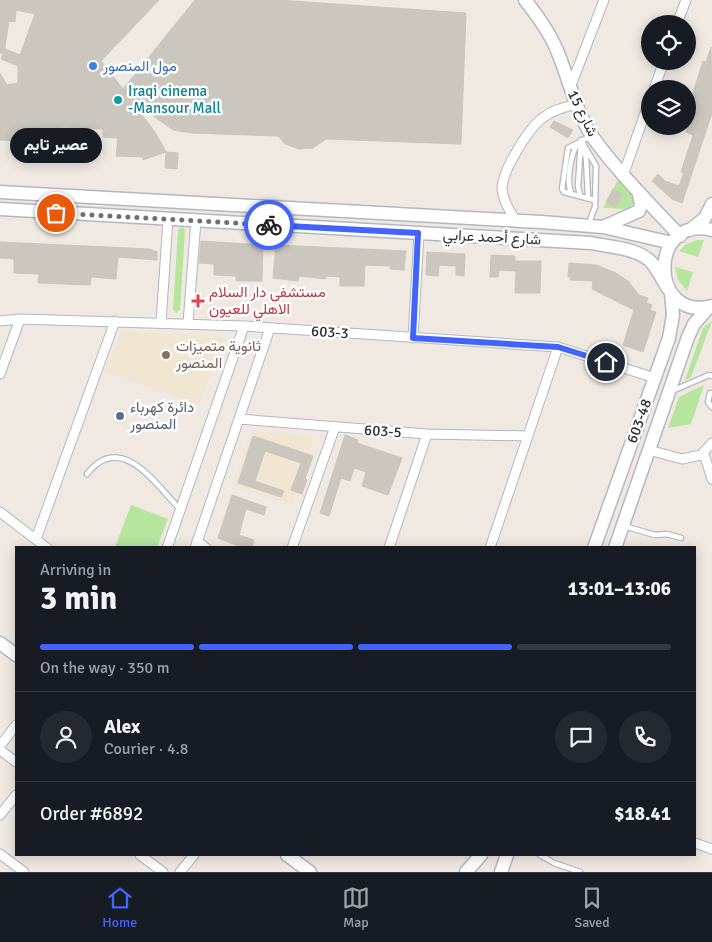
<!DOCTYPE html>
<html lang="en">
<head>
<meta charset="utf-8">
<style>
	:root { --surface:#171b24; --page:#242831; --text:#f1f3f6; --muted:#9ea1a6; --line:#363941; --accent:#4264fb }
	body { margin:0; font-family:Signika,Vazirmatn,sans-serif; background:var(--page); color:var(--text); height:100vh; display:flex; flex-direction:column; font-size:19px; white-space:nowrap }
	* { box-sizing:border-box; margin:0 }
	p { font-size:16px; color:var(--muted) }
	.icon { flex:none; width:28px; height:28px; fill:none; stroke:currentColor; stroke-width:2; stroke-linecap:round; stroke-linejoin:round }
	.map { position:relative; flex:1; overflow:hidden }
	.side { position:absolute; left:15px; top:546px; width:681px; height:310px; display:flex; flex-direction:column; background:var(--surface); border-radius:0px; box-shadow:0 2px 12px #0003 }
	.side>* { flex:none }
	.fabs { position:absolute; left:641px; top:15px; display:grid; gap:10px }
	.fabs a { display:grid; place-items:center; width:55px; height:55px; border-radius:50%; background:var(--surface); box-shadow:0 2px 12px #0003; font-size:25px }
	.pin { position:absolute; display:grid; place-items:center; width:42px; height:42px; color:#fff; margin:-21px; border:2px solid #fff; border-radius:50%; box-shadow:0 1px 5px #0007 }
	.courier { position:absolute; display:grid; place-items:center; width:50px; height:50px; margin:-25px; border:4px solid #4264fb; border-radius:50%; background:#fff; color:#222; box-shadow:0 1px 6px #0007 }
	.bubble { position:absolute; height:35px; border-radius:18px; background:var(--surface); box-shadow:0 2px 12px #0003; font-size:16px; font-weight:800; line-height:35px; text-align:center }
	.head em { font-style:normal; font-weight:800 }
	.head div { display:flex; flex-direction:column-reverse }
	.head { display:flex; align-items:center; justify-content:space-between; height:85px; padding:0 25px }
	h1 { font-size:32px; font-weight:800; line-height:38px }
	.bar { display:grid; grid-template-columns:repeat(4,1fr); gap:8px 5px; align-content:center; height:60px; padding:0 25px }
	.bar i { height:6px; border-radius:4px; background:var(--line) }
	.bar .on { background:var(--accent) }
	.bar p { grid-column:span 4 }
	.line { display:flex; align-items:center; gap:12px; padding:0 25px; border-top:1px solid var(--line) }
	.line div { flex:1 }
	.round { display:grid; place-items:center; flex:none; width:52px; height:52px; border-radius:26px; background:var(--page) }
	.dock { display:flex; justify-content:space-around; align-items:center; height:70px; border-top:1px solid var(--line); background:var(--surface); font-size:14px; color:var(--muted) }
	.dock a { display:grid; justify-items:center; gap:2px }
	.dock .on { color:var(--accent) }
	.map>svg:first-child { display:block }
	.education { fill:#f0e6d1 }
	.green { fill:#b6e59e }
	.building { fill:#cbc7bf; stroke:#cbc5ba }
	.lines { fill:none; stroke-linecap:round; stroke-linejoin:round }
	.lane-casing { stroke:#b4b7c1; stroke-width:7 }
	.street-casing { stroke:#b4b7c1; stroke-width:11 }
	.secondary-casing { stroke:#b4b7c1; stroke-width:15 }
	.lane { stroke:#fff; stroke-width:4.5 }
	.street { stroke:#fff; stroke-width:9 }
	.secondary { stroke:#fff; stroke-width:12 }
	.done { stroke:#726f6d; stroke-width:5; stroke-dasharray:0 9 }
	.route { stroke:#4264fb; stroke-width:6 }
	.shop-dot { fill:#3f7fe0; stroke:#fff; stroke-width:2 }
	.culture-dot { fill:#0f9aa8; stroke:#fff; stroke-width:2 }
	.health-dot { fill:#e0444e; stroke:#fff; stroke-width:2 }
	.education-dot { fill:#8d6e63; stroke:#fff; stroke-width:2 }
	.service-dot { fill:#5c6f8a; stroke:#fff; stroke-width:2 }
	.labels { text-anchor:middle; stroke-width:5; stroke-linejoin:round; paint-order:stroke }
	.shop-label { font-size:15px; fill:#366cbe; stroke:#fff; text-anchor:start }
	.culture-label { font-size:15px; fill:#0d838f; stroke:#fff; text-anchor:start }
	.street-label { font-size:15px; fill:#2e2e2e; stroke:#fff }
	.health-label { font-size:15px; fill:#be3a42; stroke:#fff; text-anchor:start }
	.education-label { font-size:15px; fill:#785e54; stroke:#fff; text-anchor:start }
	.service-label { font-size:15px; fill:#4e5e75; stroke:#fff; text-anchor:start }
</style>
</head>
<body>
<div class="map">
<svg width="712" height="872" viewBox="0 0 712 872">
	<rect width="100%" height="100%" fill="#efe9e1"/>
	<path class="education" d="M121,331L226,338L199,404L105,372Z
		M251,431L314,437L291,505L234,485Z"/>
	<path class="green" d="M620,176L636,194V201L628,209L603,208L606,202L616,207L622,194L613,189Z
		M182,226L185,230L180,310L176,313L173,310L178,230Z
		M697,240H704L698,257L679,251L685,245Z
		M675,267L693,272L687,291L678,280Z
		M712,321L691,377L685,380L703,328Z
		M704,385L691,424L668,428L679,397Z
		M131,505L168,519L157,547H115Z"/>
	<path class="building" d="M0,0H159L101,61L123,89L195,0H278L466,13L461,144L326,139L313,148L299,149L285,144L278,136L192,133L173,130L131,100L155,132L166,152L143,160V157L116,156L118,138L103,137V129L62,127V154H50L37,150L31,153L23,148L15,150V141L0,140V73L7,85L18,83V66L1,59L5,49L20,55L35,14L16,10L15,22L9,21L4,53H0Z
		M711,47L712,113L682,203L672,199L652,181L658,174L665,181L679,186L684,172H681L693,135L686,132L692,113L688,109L703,61L706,62Z
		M554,121L573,130L568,138L550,127Z
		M166,152L178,153L177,169L165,168Z
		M613,189L622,194L616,207L606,202Z
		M201,241L263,245L262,281H236V276L214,275V264L199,263Z
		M0,242L150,249L157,252V260L118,257L116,279L91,277L90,285L38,283L39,274L14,273V259L0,258Z
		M276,245L406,251L404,270L390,269V266L365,265L364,286H340V277L326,276V279L299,276L298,281L273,278Z
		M427,252L465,254L464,276L456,275V266L439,265L438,276L426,275Z
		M491,255L515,256V261H541L540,293H515L516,271L499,270L498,277H490Z
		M569,263L596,265L616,273L628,281L639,295L648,298L646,303L652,305L650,310L656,312L643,352L623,345L634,310L592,289L593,281L570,280L571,277H568Z
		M345,435L358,440L357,443L402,458L388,495L362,486L366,472L354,468L350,481L341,478L329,516L320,513Z
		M253,436L313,456L305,479L307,480L302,494L291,490L301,463L265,451L255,481L284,491L281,497L238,483Z
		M232,495L266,507L264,515L246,509L239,535L254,540L252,548H244L218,538Z"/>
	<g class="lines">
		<defs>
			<path id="lane" d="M591,136L568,148L562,189L564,192L594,200
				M581,140L596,166L595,207L589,223
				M583,148L586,158L588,197
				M571,193C566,181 571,153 578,143
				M580,195L578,186L581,141
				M672,391L709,375L712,376
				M710,393L708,402L712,407
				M87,474C121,430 156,485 180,509
				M624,526L655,535L667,534L681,538
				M540,855L554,863L580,872"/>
			<path id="street" d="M677,24L686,0
				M570,88L604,0
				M654,89L664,61
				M624,173L650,99
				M516,221C510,211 503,201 502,189C502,171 529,127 544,117C553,110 565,107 576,104
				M0,321L20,319L244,326L558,347L655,378
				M161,323L168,219
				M188,323L196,221
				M413,338L419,233
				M0,374L20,319
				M239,419L427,434L528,436
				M649,450L682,459L701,455L712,443
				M701,455L705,457L712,479
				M0,512L47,548
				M36,539L115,321
				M197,541L206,548
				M167,548L244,326
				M195,548L270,328
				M292,548L335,427
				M389,548L427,434
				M490,548L558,347
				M0,746L16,725
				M0,750L16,762
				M0,815L16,795
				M695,843L712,849
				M0,854L24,872
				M140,855L163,872
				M180,872L194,855"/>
			<path id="secondary" d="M525,0C540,19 552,36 560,58C570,84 577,113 592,136C615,169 652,206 680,236
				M0,192L541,222L603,227L672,243
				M0,209L591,243C610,247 639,248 652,263C658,270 662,279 667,287
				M603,227L639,211L641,204L638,191
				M690,230L705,218L712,204
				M712,230C648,214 649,323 712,306
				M594,548L669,338L673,315L671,293
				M615,548L688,337L694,324L709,307
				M0,643L16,655
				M287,855L310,872
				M466,872L481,855
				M501,872L507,855"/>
		</defs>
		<use href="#lane" class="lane-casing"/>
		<use href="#street" class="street-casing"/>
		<use href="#secondary" class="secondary-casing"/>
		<use href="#lane" class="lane"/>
		<use href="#street" class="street"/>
		<use href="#secondary" class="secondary"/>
	</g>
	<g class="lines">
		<path class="done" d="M56,213L269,225"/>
		<path class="route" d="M269,225L418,233L413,338L558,347L606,362"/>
	</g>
	<circle class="shop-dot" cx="93" cy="66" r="5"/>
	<circle class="culture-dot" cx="118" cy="100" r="5"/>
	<path class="health-dot" d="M195.5 293.5h5v5h5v5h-5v5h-5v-5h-5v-5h5z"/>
	<circle class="education-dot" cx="166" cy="355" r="5"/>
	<circle class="service-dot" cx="120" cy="416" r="5"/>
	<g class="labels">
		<g class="shop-label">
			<text x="103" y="71">مول المنصور</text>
		</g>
		<g class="culture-label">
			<text x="128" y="96">Iraqi cinema<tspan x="128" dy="17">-Mansour Mall</tspan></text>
		</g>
		<g class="street-label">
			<text transform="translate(583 113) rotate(64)" y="5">شارع 15</text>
			<text transform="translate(492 237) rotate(3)" y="5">شارع أحمد عرابي</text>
			<text transform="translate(330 332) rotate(4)" y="5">603-3</text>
			<text transform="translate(639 421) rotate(-70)" y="5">603-48</text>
			<text transform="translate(383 431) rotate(4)" y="5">603-5</text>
		</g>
		<g class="health-label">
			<text x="209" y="297">مستشفى دار السلام<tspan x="209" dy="17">الاهلي للعيون</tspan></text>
		</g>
		<g class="education-label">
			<text x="176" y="351">ثانوية متميزات<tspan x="176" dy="17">المنصور</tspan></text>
		</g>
		<g class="service-label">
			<text x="130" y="412">دائرة كهرباء<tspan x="130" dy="17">المنصور</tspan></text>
		</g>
	</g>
</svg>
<div class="fabs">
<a><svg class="icon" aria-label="locate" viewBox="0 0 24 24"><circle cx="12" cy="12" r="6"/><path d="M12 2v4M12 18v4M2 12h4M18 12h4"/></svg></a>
<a><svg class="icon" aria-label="layers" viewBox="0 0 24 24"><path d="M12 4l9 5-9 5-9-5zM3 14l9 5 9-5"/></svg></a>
</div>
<div class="pin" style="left:56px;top:213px;background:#ea580c"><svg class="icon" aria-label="bag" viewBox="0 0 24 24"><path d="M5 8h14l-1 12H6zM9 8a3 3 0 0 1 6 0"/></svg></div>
<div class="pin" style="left:606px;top:362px;background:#1f2937"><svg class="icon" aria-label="home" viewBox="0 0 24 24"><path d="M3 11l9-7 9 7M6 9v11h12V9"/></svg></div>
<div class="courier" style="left:269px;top:225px"><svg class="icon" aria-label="bike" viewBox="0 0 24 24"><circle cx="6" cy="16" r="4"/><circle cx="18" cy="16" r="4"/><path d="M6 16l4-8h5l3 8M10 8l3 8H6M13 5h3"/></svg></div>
<div class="bubble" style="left:10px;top:128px;width:92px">عصير تايم</div>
<section class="side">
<div class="head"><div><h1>3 min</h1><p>Arriving in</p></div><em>13:01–13:06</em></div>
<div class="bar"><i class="on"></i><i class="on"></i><i class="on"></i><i></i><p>On the way · 350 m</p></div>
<div class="line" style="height:90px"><a class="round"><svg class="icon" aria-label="person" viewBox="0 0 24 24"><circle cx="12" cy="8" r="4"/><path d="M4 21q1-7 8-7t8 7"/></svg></a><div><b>Alex</b><p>Courier · 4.8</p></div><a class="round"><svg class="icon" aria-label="chat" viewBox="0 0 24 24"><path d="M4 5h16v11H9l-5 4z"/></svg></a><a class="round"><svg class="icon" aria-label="phone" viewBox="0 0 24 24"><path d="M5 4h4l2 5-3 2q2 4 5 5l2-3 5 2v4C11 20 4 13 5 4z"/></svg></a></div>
<div class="line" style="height:65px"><div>Order #6892</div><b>$18.41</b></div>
</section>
</div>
<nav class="dock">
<a class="on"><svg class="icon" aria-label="home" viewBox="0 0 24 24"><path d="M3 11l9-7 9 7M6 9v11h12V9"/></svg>Home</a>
<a><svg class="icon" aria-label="map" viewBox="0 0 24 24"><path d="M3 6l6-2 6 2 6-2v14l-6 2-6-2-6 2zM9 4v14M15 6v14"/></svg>Map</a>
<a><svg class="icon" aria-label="saved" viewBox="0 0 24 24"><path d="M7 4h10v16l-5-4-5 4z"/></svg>Saved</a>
</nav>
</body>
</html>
